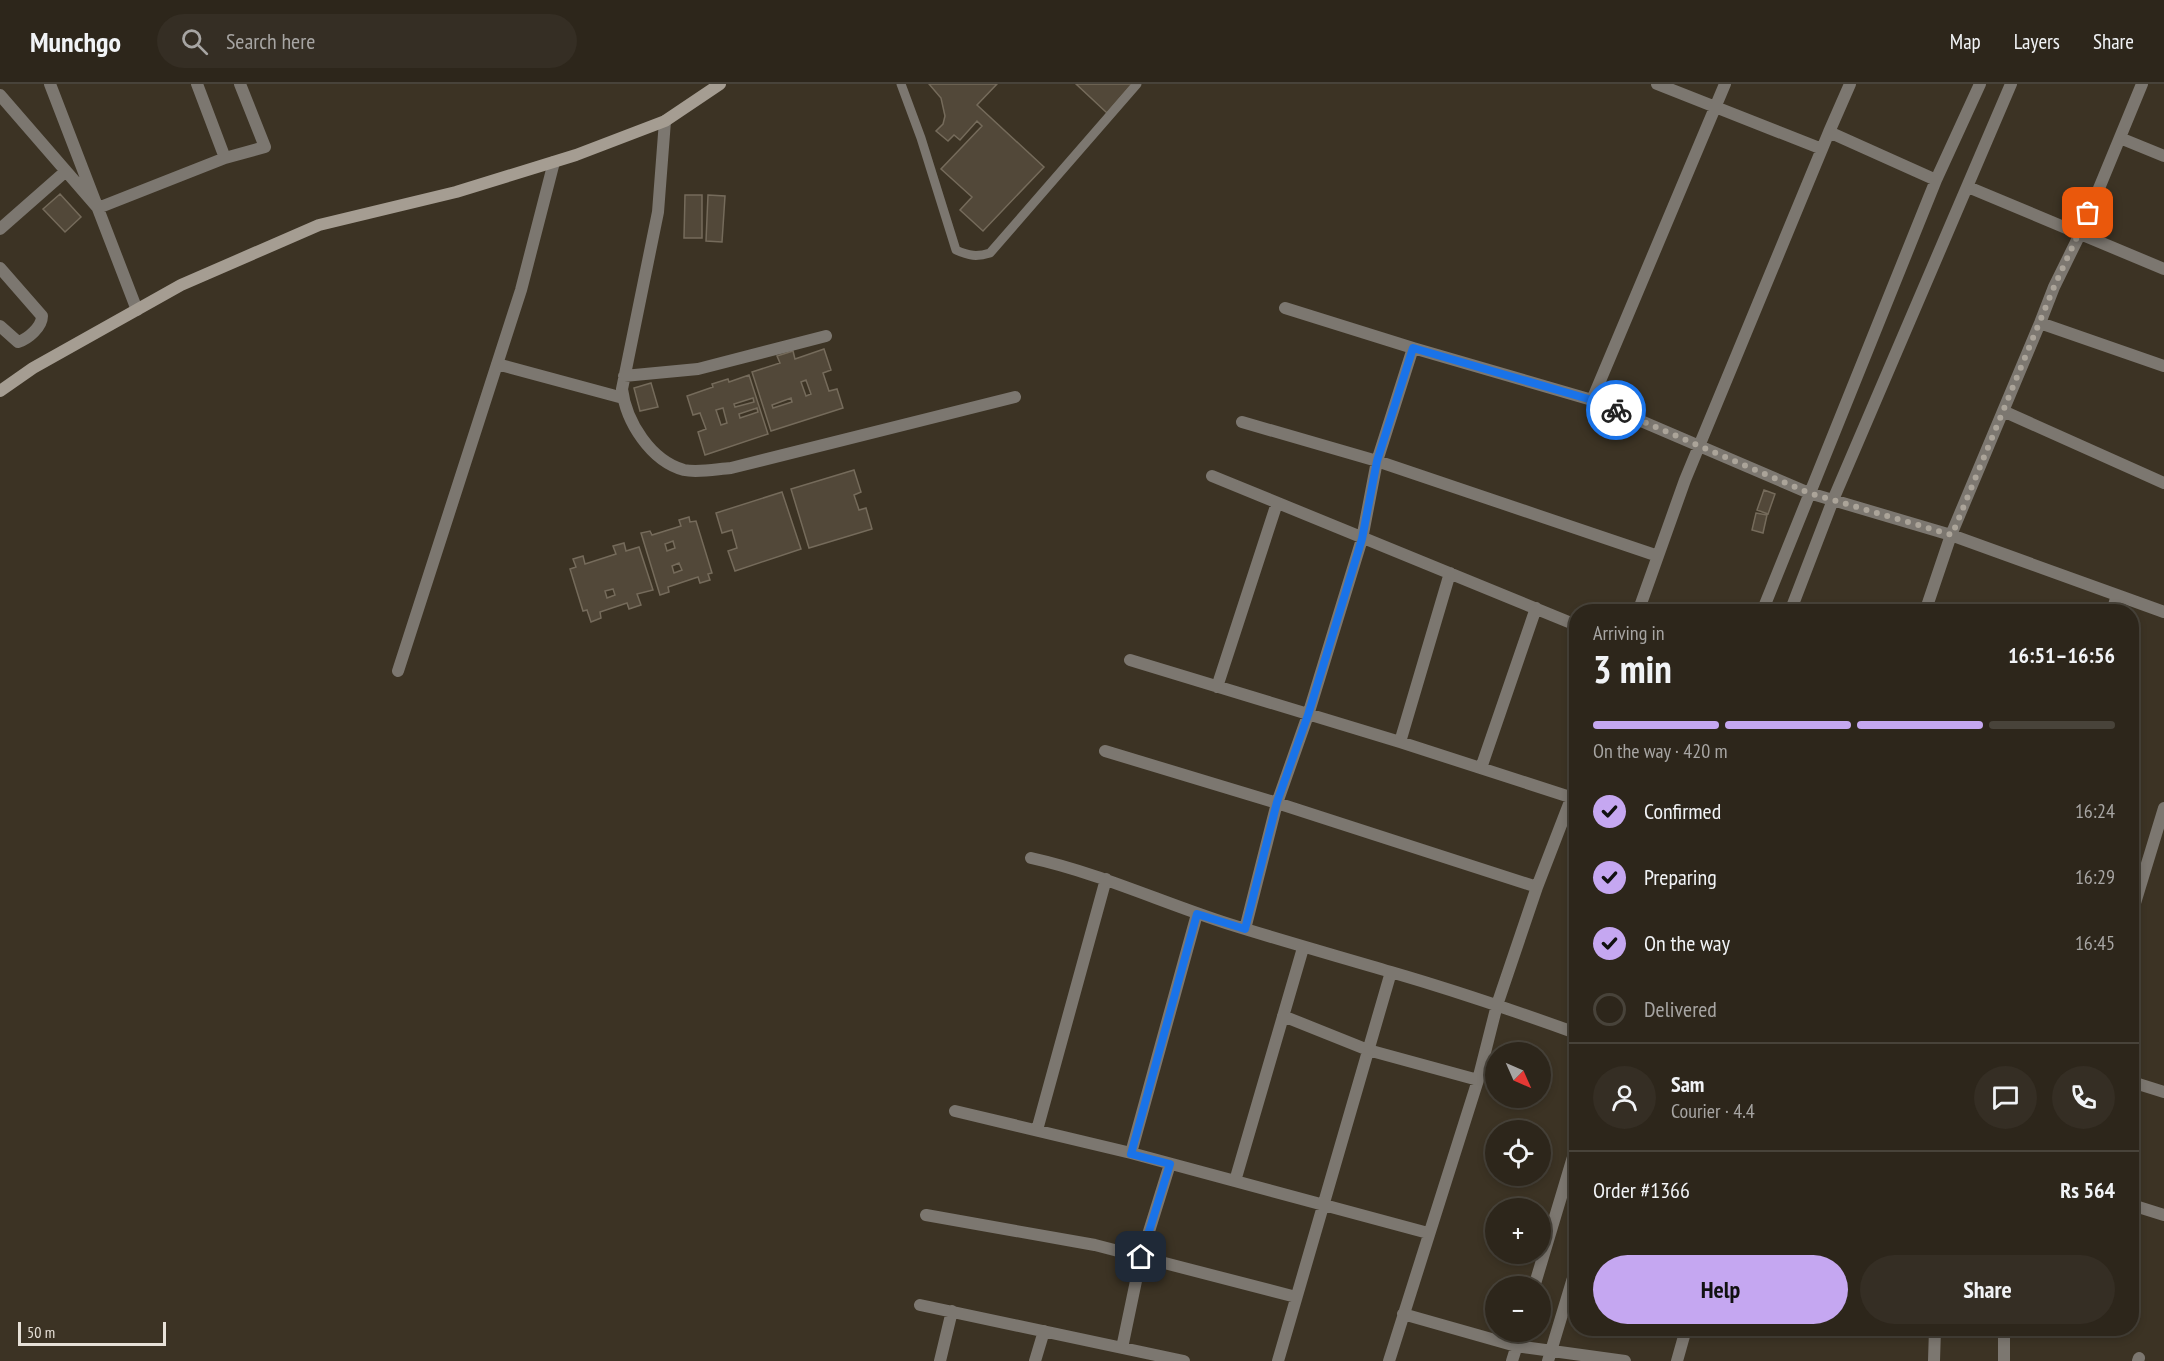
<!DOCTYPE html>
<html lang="en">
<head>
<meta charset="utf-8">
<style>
	:root { --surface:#2d261b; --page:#352e24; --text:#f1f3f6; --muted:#a7a5a3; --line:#48433a; --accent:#c5a7f1 }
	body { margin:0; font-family:"PT Sans Narrow",sans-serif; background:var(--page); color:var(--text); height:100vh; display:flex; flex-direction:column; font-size:22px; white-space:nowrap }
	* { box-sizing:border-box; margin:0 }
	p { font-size:20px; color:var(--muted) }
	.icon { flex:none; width:33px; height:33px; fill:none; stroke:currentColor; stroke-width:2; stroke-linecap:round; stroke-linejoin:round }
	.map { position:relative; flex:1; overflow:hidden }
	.drawer { position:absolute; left:1569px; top:520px; width:570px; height:732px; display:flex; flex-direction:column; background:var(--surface); border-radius:24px; box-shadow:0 3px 9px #0003,0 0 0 2px var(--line) }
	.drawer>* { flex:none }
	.needle { width:39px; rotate:135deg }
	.tools { position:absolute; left:1485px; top:958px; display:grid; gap:12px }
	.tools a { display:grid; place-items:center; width:66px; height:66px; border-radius:50%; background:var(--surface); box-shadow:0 3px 9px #0003,0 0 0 2px var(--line); font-size:30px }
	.scale { position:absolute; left:18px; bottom:15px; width:148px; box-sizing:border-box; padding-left:6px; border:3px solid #e7e1d8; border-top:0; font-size:16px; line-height:21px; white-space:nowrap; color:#e7e1d8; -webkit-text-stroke:4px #3c3324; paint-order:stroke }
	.pin { position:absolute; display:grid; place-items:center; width:51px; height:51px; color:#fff; margin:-26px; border-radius:12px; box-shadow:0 3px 9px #0006 }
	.courier { position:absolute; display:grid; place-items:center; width:60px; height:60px; margin:-30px; border:4px solid #1a73e8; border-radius:50%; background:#fff; color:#222; box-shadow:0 2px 8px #0007 }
	.overview em { font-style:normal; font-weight:700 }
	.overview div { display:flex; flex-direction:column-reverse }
	.overview { display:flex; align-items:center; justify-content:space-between; height:102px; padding:0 24px }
	h1 { font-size:39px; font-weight:700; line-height:45px }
	.bar { display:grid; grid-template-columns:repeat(4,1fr); gap:9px 6px; align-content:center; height:72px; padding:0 24px }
	.bar i { height:8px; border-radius:4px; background:var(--line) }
	.bar .on { background:var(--accent) }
	.bar p { grid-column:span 4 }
	.line { display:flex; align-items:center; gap:15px; padding:0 24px; border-top:2px solid var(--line) }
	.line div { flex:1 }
	.round { display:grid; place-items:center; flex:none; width:63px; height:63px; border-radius:32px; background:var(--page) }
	ol { padding:0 24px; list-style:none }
	li { display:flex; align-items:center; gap:18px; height:66px }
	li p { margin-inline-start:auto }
	li .icon { padding:6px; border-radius:50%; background:var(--accent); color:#111; stroke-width:4 }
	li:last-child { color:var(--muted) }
	li i { width:33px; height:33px; border:3px solid var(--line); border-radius:50% }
	.button { display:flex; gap:12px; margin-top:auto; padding:12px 24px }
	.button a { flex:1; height:69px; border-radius:36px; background:var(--accent); color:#111; font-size:24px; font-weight:700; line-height:69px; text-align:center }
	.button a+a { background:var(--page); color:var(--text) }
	header { display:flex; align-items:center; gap:36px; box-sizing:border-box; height:84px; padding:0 30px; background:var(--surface); border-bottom:2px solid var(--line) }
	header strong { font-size:28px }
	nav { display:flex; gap:33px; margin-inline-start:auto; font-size:21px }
	.search { width:420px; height:54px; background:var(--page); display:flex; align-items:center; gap:15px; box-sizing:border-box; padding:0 21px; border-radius:33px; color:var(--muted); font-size:22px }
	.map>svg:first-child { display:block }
	.building { fill:#524839; stroke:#756b5b; stroke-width:1.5; fill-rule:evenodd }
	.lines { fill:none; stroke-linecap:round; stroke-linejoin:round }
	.lane { stroke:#7c7770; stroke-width:9 }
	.street { stroke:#7c7770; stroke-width:12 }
	.secondary { stroke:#a59d92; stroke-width:12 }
	.done { stroke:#aba499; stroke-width:6; stroke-dasharray:0 10.8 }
	.route { stroke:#1a73e8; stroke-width:8 }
</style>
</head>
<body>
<header>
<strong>Munchgo</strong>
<div class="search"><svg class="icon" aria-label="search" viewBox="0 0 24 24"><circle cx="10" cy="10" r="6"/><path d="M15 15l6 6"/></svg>Search here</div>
<nav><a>Map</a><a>Layers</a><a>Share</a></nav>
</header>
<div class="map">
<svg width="2164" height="1277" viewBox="0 0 2164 1277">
	<rect width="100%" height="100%" fill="#3c3324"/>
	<path class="building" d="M929,0H997L977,21L1044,83L983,147L960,126L972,113L941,85L982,42L977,37L960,56L954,51L948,57L936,47L943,40L945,32L941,14Z
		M1076,0H1132L1107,29Z
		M60,110L81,133L65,148L43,125Z
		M685,111H702V154H684Z
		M708,111L725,112L722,158L706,157Z
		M824,265L831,286L823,289L829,307L837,305L843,324L771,347L752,288L780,279L777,272L793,267L795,275ZM806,296L811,310L806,312L801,298ZM791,314L792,318L773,324L772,321Z
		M749,291L768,350L705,371L698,348L706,345L700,329L693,331L687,312L713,303L712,300L728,295L729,298ZM753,314L754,318L735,323L734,320ZM723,324L727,339L721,341L716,326ZM757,324L758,328L740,334L739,330Z
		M651,299L658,323L640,327L634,304Z
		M854,386L861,408L854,411L859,426L866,424L872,445L809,464L791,405Z
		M1764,406L1775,410L1768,430L1757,426Z
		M782,408L801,465L735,487L728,467L737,464L732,446L722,449L716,429Z
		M1756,429L1767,431L1763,449L1752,446Z
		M689,433L690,438L696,437L712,489L708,490L710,496L700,499L698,493L668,503L669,508L660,511L641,449L650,447L652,451L681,442L679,436ZM673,457L675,464L667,467L665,460ZM679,479L682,486L674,489L672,482Z
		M624,459L626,467L639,463L653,506L637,510L641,521L629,525L627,519L600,528L601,534L591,538L587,526L583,527L570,485L576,483L573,475L583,472L585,480L616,470L613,462ZM613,505L615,511L607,514L605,507Z"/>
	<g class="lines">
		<path class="lane" d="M901,0L921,54L956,166C969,172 977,173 990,169L1137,0"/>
		<path class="street" d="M50,0L137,226
			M197,0L225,74
			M1657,0L1822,65
			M0,11L98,124L225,74L265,63L240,0
			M665,37L658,128L622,305C626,338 651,377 684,386C698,389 717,385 731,384L1015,313
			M1829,48L1850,0
			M2120,54L2164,72
			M1968,103L2164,185
			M0,145L66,87
			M0,184L42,232C42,243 28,255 18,258L0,242
			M1285,224L1413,264
			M2040,239L2164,282
			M497,280L623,314
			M624,292L698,285L826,252
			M1592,316L1725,0
			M2003,327L2164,399
			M1242,338L1377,377L1658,472
			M1212,392L1576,541
			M1638,528L1685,396L1829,48L1936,96
			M1762,528L1936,96L1980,0
			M1790,528L1833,416L2011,0
			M1925,528L1951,451L2040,239L2054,203L2081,148L2142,0
			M2112,528L2117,511
			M1130,576L1400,658L1573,714
			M398,587L521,206L554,78
			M1217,603L1277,419
			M1400,658L1450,489
			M1105,667L1277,719L1537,803
			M1481,684L1536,524
			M1031,774C1099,789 1163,819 1229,840C1283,857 1337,872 1391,888C1453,906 1515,927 1576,949
			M2132,829L2164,724
			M1245,845L1277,719L1308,631L1362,455L1377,377L1413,264L1592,316L1809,409L1951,451L2164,528
			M1283,932L1368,966L1478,996
			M2132,998L2164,1008
			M955,1027L1131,1069L1428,1149
			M1037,1046L1106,795
			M1131,1069L1197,830
			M1235,1097L1303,864
			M2132,1121L2164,1131
			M926,1131L1095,1161L1296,1213
			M1534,1203L1576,1063
			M920,1221L1184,1277
			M1403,1230L1516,1262L1625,1277
			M1122,1264L1141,1173L1170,1080
			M940,1277L952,1227
			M1035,1277L1044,1247
			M1278,1277L1391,888
			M1389,1277L1478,996L1497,921L1537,803L1576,702
			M1512,1277L1521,1248
			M1548,1277L1576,1184
			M1677,1277L1686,1245
			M1934,1277L1935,1245
			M2004,1277V1245
			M2138,1277L2139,1274"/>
		<path class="secondary" d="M0,307L33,284L181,201L319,141L456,108L576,71L665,37L720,0"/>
	</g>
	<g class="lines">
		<path class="done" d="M1616,326L1809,409L1952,451L2054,203L2088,129"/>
		<path class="route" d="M1141,1173L1170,1080L1131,1070L1197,830L1245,845L1277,718L1308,631L1362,455L1377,377L1413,264L1592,316L1616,326"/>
	</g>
</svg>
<div class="tools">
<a><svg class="needle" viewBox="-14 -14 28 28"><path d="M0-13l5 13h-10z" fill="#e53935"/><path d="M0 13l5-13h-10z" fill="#a7a5a3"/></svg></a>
<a><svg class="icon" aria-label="locate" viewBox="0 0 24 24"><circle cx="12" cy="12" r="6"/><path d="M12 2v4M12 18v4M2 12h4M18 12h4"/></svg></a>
<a>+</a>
<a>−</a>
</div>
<div class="scale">50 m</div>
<div class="pin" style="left:2088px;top:129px;background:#ea580c"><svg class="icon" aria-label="bag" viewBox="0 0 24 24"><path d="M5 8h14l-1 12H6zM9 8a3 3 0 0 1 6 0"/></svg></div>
<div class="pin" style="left:1141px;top:1173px;background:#1f2937"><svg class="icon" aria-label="home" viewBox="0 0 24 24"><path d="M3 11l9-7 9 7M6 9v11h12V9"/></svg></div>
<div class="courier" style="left:1616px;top:326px"><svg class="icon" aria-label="bike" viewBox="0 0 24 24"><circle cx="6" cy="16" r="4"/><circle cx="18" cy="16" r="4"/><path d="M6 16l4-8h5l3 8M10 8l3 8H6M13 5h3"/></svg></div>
<section class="drawer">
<div class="overview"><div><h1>3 min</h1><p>Arriving in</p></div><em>16:51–16:56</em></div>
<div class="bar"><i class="on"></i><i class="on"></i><i class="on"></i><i></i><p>On the way · 420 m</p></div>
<ol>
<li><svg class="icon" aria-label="check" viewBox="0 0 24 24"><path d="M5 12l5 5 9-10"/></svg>Confirmed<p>16:24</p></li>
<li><svg class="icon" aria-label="check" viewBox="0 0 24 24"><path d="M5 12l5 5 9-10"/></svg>Preparing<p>16:29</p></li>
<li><svg class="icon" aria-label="check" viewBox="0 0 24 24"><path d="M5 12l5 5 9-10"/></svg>On the way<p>16:45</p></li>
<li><i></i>Delivered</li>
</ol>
<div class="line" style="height:108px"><a class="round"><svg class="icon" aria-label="person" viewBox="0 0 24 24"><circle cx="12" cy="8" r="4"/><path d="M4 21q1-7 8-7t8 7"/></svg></a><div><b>Sam</b><p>Courier · 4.4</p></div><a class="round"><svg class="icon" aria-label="chat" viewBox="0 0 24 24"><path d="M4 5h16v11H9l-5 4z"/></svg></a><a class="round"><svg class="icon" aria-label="phone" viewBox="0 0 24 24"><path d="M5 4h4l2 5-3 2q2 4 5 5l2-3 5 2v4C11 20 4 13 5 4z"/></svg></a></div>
<div class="line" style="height:78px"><div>Order #1366</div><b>Rs 564</b></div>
<div class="button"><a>Help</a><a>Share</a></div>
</section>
</div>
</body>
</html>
